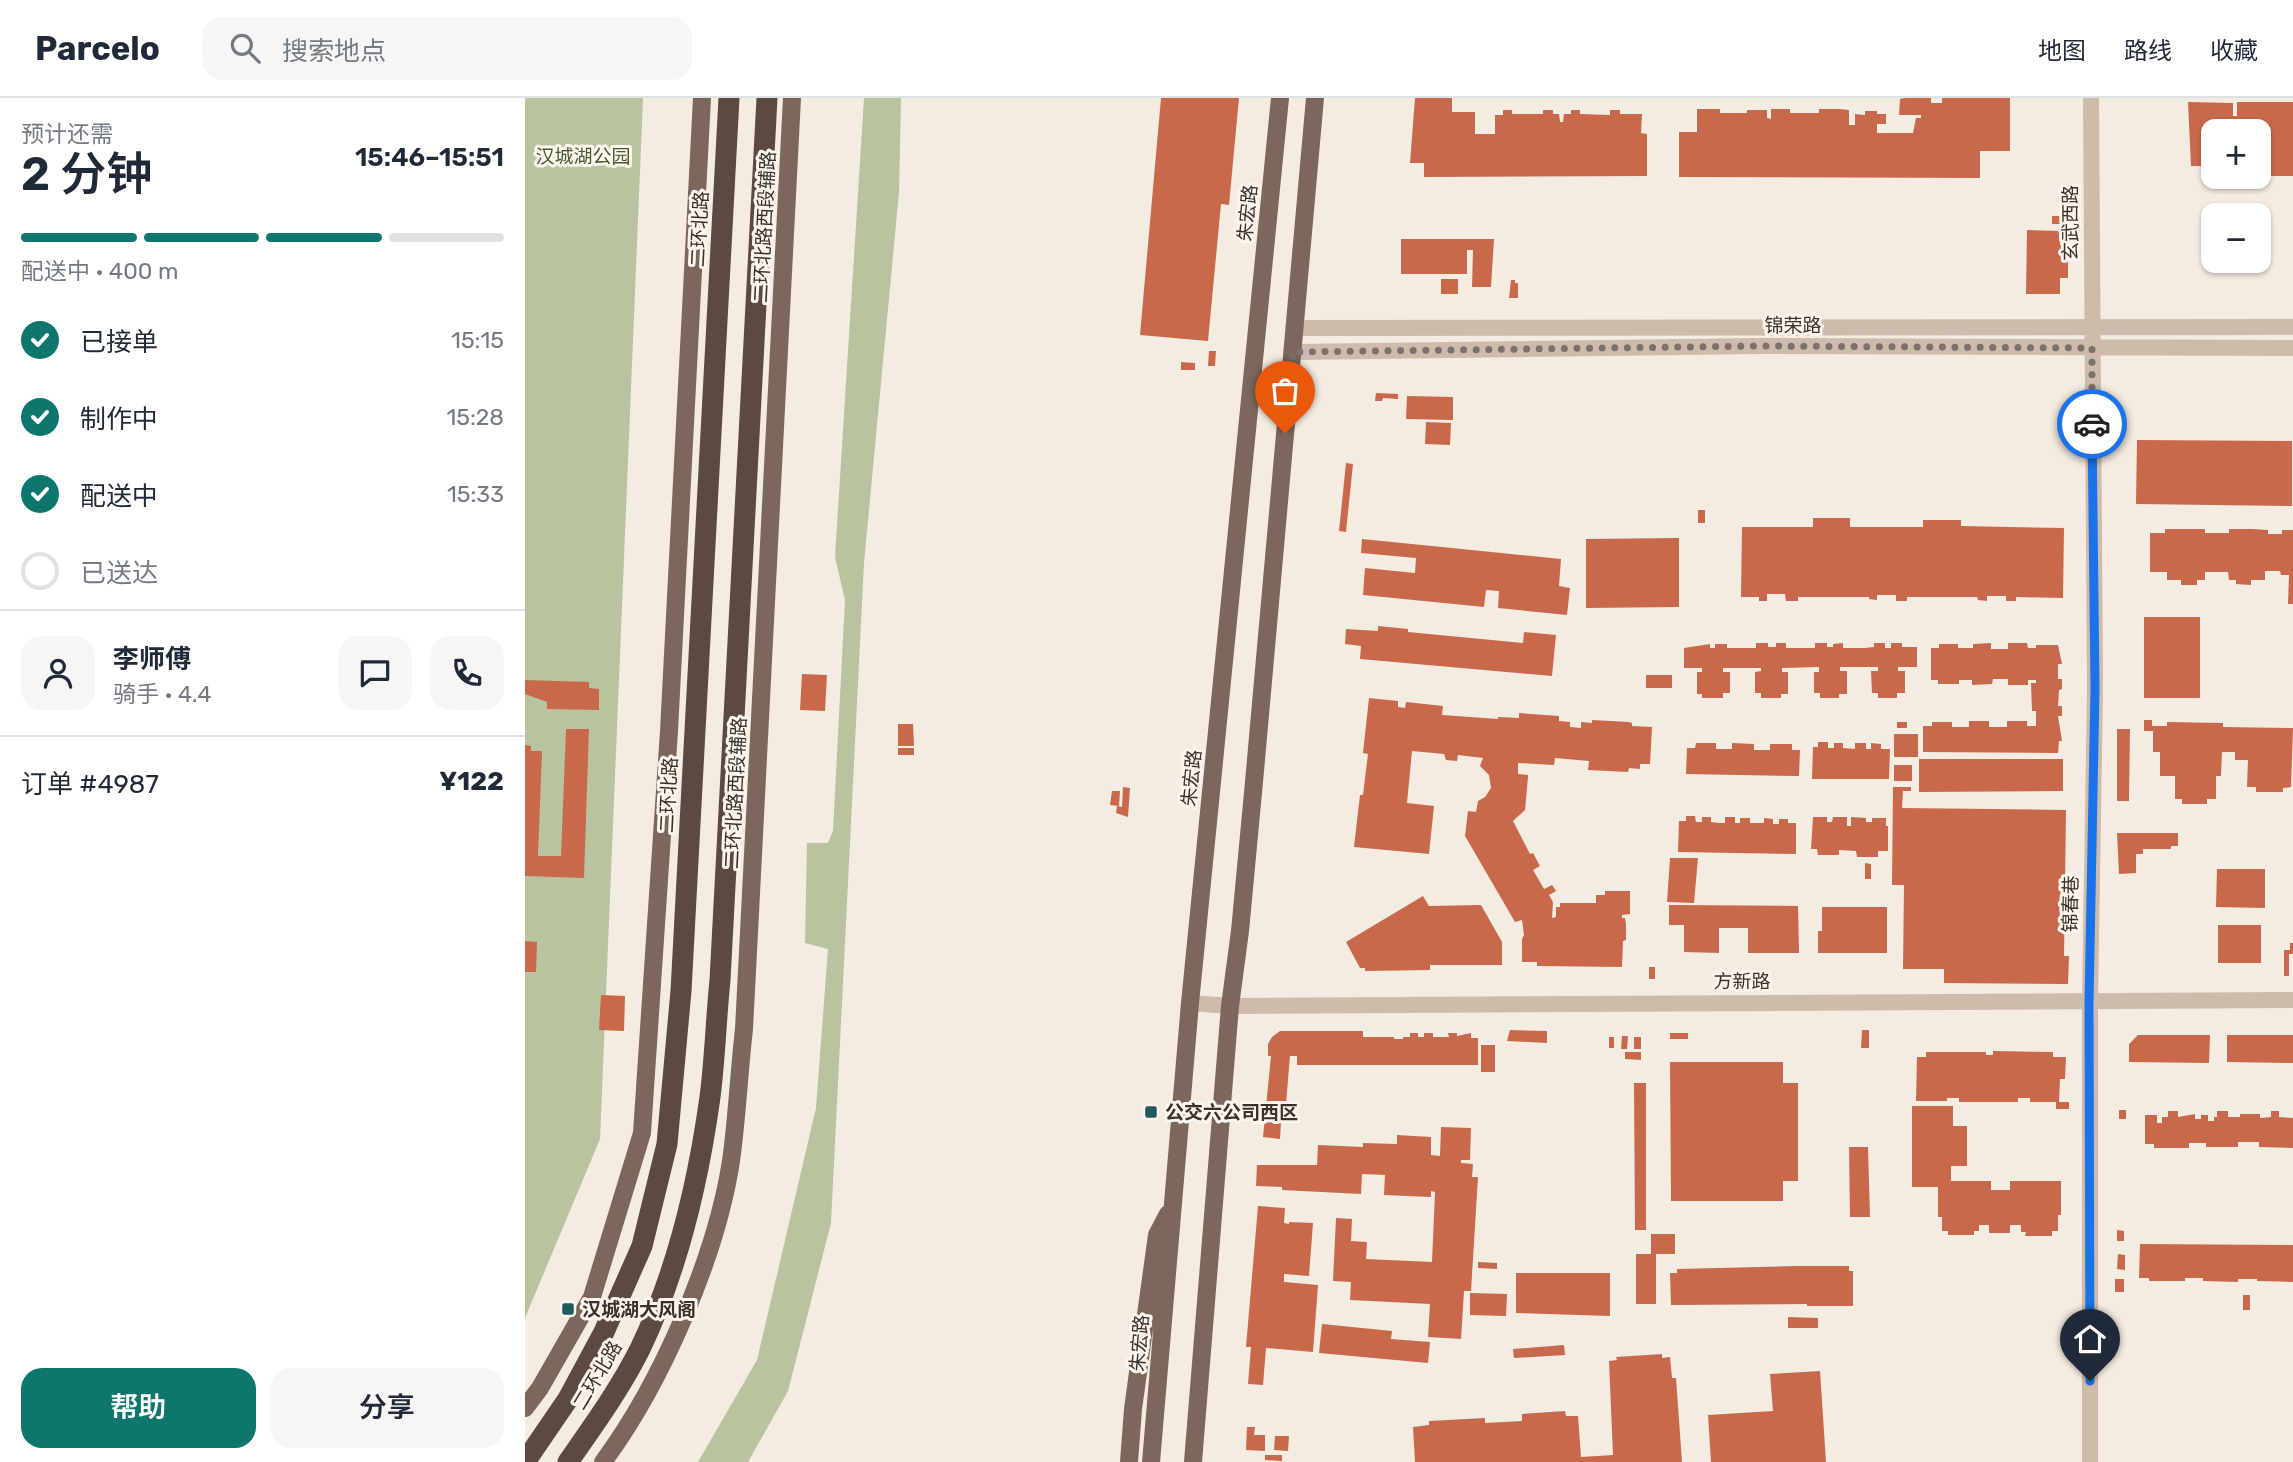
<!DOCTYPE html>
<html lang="zh">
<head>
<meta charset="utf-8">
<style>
	:root { --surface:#fff; --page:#f6f6f7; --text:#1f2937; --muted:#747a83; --line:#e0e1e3; --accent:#0f766e }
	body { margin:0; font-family:Rubik,"Noto Sans SC",sans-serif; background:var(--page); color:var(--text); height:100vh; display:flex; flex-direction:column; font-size:26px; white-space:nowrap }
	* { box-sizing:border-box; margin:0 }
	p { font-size:23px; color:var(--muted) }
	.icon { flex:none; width:38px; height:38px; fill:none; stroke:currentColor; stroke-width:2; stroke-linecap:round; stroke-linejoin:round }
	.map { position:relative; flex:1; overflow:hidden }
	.details { display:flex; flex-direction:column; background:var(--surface); width:525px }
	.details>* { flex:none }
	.tools { position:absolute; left:1676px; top:21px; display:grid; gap:14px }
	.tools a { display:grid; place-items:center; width:70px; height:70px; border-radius:14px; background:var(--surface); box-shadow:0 2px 5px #0004; font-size:35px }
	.pin { position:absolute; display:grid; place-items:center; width:60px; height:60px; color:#fff; margin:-72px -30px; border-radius:50% 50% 50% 0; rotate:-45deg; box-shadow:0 0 7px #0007 }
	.pin .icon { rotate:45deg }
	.courier { position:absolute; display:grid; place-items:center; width:70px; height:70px; margin:-35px; border:5px solid #1a73e8; border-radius:50%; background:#fff; color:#222; box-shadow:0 2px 9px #0007 }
	.headline em { font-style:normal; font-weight:600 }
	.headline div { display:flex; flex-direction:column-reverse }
	.headline { display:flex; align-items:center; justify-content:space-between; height:119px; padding:0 21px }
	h1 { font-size:46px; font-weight:600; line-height:52px }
	.bar { display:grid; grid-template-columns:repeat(4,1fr); gap:10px 7px; align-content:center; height:84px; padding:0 21px }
	.bar i { height:9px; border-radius:5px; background:var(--line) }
	.bar .active { background:var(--accent) }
	.bar p { grid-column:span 4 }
	.line { display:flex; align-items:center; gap:18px; padding:0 21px; border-top:2px solid var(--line) }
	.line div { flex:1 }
	.round { display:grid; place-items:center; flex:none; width:74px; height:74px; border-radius:21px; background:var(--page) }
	ol { padding:0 21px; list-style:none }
	li { display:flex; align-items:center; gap:21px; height:77px }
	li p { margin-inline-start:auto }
	li .icon { padding:7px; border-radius:50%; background:var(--accent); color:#fff; stroke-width:4 }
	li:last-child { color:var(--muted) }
	li i { width:38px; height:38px; border:4px solid var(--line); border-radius:50% }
	.action { display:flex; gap:14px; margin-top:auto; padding:14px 21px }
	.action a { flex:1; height:80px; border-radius:21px; background:var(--accent); color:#fff; font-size:28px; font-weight:600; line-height:80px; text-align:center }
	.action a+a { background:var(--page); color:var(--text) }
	header { display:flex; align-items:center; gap:42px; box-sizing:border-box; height:98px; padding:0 35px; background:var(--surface); border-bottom:2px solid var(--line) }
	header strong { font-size:33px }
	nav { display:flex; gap:38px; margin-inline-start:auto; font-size:24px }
	.search { width:490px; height:63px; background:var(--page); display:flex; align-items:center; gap:18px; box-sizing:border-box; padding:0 24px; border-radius:21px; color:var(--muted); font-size:26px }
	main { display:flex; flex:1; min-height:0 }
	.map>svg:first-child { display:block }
	.green { fill:#b8c4a0 }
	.building { fill:#c8694b }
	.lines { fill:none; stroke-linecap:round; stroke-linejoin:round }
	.minor { stroke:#cdbbac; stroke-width:16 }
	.major { stroke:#7d675c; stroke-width:18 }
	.highway { stroke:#5c4a42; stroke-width:21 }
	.done { stroke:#7c716b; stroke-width:7; stroke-dasharray:0 12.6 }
	.route { stroke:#1a73e8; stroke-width:9 }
	.poi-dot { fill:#1f5a5e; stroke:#fbf5ee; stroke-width:2.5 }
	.labels { text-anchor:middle; stroke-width:6; stroke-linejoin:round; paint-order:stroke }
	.park-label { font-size:19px; fill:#4a5a2e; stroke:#fbf5ee }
	.street-label { font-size:19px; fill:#3b302b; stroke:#fbf5ee }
	.poi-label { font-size:19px; font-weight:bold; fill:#3b302b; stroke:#fbf5ee; text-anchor:start }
</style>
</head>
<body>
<header>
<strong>Parcelo</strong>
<div class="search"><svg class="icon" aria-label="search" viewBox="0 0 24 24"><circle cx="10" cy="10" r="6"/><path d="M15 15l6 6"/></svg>搜索地点</div>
<nav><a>地图</a><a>路线</a><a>收藏</a></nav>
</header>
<main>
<section class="details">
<div class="headline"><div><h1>2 分钟</h1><p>预计还需</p></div><em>15:46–15:51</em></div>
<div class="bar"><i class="active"></i><i class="active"></i><i class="active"></i><i></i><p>配送中 · 400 m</p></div>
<ol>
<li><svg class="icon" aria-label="check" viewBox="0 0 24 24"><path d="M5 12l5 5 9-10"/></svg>已接单<p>15:15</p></li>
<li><svg class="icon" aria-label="check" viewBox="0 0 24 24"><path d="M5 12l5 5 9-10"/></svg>制作中<p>15:28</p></li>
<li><svg class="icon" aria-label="check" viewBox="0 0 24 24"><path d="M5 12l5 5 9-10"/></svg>配送中<p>15:33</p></li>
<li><i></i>已送达</li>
</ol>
<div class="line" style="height:126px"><a class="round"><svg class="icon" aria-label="person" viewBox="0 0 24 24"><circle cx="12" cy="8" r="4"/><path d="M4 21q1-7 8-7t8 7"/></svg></a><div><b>李师傅</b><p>骑手 · 4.4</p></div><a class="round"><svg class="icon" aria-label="chat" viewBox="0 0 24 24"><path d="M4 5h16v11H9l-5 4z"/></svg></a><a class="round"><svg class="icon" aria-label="phone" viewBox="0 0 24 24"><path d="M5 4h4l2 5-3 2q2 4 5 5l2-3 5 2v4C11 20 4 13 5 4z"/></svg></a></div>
<div class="line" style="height:91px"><div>订单 #4987</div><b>¥122</b></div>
<div class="action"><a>帮助</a><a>分享</a></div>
</section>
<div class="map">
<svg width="1768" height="1364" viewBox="0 0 1768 1364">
	<rect width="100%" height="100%" fill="#f4ebe1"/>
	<path class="green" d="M0,0H118L75,1041L0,1220Z
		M339,0H376L374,94L339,465L306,1125L263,1293L223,1364H173L232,1262L291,1010L303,851L280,845L282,745H303L308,733L320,502L310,459Z"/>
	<path class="building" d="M636,0H714L704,107L696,106L683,243L615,237Z
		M890,0H927V14H950V36H970V17H978V12H987V16H1018V12H1028V16H1034L1035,24H1038L1039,16H1046V12H1055V16L1085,17V12H1095V16H1117L1116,35L1122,36V78L899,79V65H885Z
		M1380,0H1406V5H1417V0H1485V53H1455V80L1154,79V34H1172V11H1195V15H1222V12H1242V20L1246,21V11H1265V15H1294V11H1314L1324,12V27H1330V16L1340,17V13H1352V16H1361V26H1352V35H1388L1391,20H1396V17H1374L1375,1Z
		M1663,4L1708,5V18H1712V4H1768V78H1734V33H1689V78H1682V68H1666Z
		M1527,118H1544V126H1527Z
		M1502,132L1535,133V147L1543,148V180H1535V196H1501Z
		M876,141H969L966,189H947L948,152H942V176H876Z
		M916,181H933V196H916Z
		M986,182H990V185H993V200H984Z
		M684,253H691L690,268H683Z
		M656,264L670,265V272H656Z
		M851,295L873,296V301L858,300L857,303H850Z
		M882,298L928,299V322L881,321Z
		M901,324L926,325L925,347L900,346Z
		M1612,342L1767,343V408L1611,406Z
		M821,365L828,366L821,434L814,433Z
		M1173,412H1180V425H1173Z
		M1288,420H1325V429H1398V422H1436V428L1539,430L1538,500L1491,499V503H1481V498H1462V503L1453,502L1452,499H1382V503H1371V497H1352V502L1344,501V499H1273V503H1261L1260,496H1242V503H1234V499H1216L1217,429H1288Z
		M1640,431H1680V435H1704V431H1727L1743,432V436H1757V432H1768V506H1763L1764,477H1756L1755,473H1740V482H1726V487L1711,486V482H1704L1703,474H1680V482H1672V487H1656V482H1642V474H1625V435H1640Z
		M1154,440V509L1061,510V441Z
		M837,441L1036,461L1034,488L1045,490L1042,517L973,510L974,493L961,492L959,509L838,497L840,470L890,475L891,460L836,455Z
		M1619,519H1675V600H1619Z
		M853,528L883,531V534L998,545L999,534L1031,537L1027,578L835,561L836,548L820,546L821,531L853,533Z
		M1231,545H1243V549H1251V545H1261V550H1290V545H1302V549H1308V546L1318,545V550H1340L1349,549V545H1360V550H1366V545H1377V549H1392V569H1373V573H1380V595H1372V600H1353V595H1347L1346,573H1353V569H1315V573H1322V596H1314V600H1295V595H1289V574H1294V569L1257,570V574H1263V596H1256V600H1236V595H1230V574L1236,573V570H1198V574H1205V595H1198V600H1177V596H1172V574H1177V570H1159V550L1185,546V550H1190V546H1202V550H1231Z
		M1466,545V551H1483V545H1502L1503,550H1511V547H1533L1537,566H1533V581H1537V591L1534,592L1533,608H1537V618H1533L1537,643H1534L1533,655L1398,654V628H1407V624H1427V629H1444V623H1464V629H1482V623H1502V628H1511V613H1507L1506,585H1511V582H1503V587H1483V581H1468L1467,586L1447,587V582H1434V586H1413V582H1406V550H1414V546H1433V550H1448V546Z
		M277,576L302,577L300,613L275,612Z
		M1121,577H1147V590H1121Z
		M0,582L64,584V590L74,591V612L22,611V604L0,596Z
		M844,600L873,603V609L880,610L881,604L918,608L917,617L973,621V619L994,620V615L1034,618V623L1045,624V629L1056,630V624L1067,625V622L1104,624L1107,625V628L1127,629L1125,666H1115V671L1104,670L1103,674L1063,672L1064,663L1030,660L1029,667L993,665V676L1003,677V679L1000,712L988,723L1005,756L1008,755L1015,768L1008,772L1019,791L1027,787L1031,793L1024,797L1028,804L1027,820L1031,819V809H1035V805H1071V797H1080V793H1105V816L1097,817V820H1100L1101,826V842L1098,843L1097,869L1012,868V864H997V841L999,837L997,822L990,824L940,738L943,713L951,714L953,703L960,699L966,690L964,677L955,668L958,660L933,657L932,663L921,662L919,656L887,653L882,705L909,708L904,756L829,749L835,697H838L843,656L838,655Z
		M1619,622H1627V628H1642V624L1698,625V629L1768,630L1766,689L1758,690V694H1731V689H1722L1723,662H1710V654H1697L1696,678H1691V701H1682V706H1657V701H1650V678H1635V654H1628V633H1619Z
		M1372,624H1382V630H1372Z
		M373,626H388L389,648H373Z
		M41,631H64L59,780L0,778V647L6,648V653H17L13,758H36Z
		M1592,631H1605L1604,703H1592Z
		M1369,636H1393V659H1369Z
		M1293,644H1303V650H1309V645H1318V650L1330,651V645H1341V651H1346V645L1356,646V651H1365L1364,681H1287L1288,649H1293Z
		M1171,645H1191V651H1207V645L1229,646V652H1245V646H1267V652H1275L1274,678L1161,676L1162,650H1170Z
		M373,650H389V657H373Z
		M1394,661H1538V693L1394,694Z
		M1369,667H1387V683H1369Z
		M598,689L605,690L603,719L591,715L592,708L597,709Z
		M1368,689H1386V693H1378L1377,710L1541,712L1539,858H1544L1543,886L1419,885V871H1378L1379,787H1367Z
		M587,693H595L594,708L585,707Z
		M1161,718H1170L1171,724H1177V719H1186V724L1194,725H1200V719H1210V725H1215V720H1225V725H1239V720L1248,721V726H1254V721H1263V725H1271V756L1153,754L1154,723H1161Z
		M1288,719H1302V724H1307L1308,719H1322V728H1326V719L1341,720V724H1347V720H1361V728H1363V753H1353V759H1332L1331,753L1314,752V757H1293L1292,751H1286Z
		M1592,735H1653V748H1646V751H1618V756H1611V775L1594,776Z
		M1145,760H1173L1169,805L1142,804Z
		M1340,765L1346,766V781H1340Z
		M1692,771H1740V810L1691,809Z
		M898,798L904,808L956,807L977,844V867H905V872L840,873V870H835L821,844Z
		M1144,807L1273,808L1274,855H1223V830H1194V855L1159,854V827H1144Z
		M1297,809H1362V855H1293V833H1297Z
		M1693,827H1736V865H1693Z
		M0,843L12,844L11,874H0Z
		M1765,845H1768V856H1764V878H1759V852H1765Z
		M1124,869H1130V881H1124Z
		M76,897L100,898L99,933L74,932Z
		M985,932L1022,933V945L982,943Z
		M1337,932H1344V950H1336Z
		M755,933H838V939H869V941H878V939H885V935H893V939H899V935H908V939H924L923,935H932V938L946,935V940H953V967H772V958H765L761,1006L757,1008L755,1041L738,1039L746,958H743V946L747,939Z
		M1145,935H1163V941H1145Z
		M1613,937H1685L1684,965L1604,964V946Z
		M1702,937H1768V965L1702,964Z
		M1097,938H1103L1102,951H1096Z
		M1084,939H1089V950H1084Z
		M1109,939H1116V951H1109Z
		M956,947H970V974H956Z
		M1468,953L1528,954V959H1541L1540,981H1535L1534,1004H1544V1011H1531V1004H1505V1000H1493V1004H1434V1000H1422V1003H1391L1392,959H1401V954H1461V957H1468Z
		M1100,954H1116V962L1100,961Z
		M1145,964H1258V985H1273V1083H1258V1103H1146Z
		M1109,985H1121V1132H1110Z
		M1387,1008H1428V1028H1442V1068H1426V1083H1466V1092H1485V1083H1536V1117H1533V1133H1527V1138H1500L1501,1134H1496V1127H1485V1135H1464V1127H1454V1133H1449V1137H1423V1133H1417V1119H1413V1089H1387Z
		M1594,1012H1601V1021H1594Z
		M1643,1013H1653V1019L1670,1016V1021H1676V1017H1683V1023H1689V1019H1692V1013H1703V1019H1715V1016H1735V1020L1746,1019V1013H1754V1019L1768,1020V1050L1734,1049V1044H1713V1049H1681V1045H1664V1050H1629V1046H1620V1017H1632V1025H1637V1019H1643Z
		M916,1029L946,1030L945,1062H936V1065L948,1066L947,1079H953L946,1193H939L936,1241L903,1239L905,1206L825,1202L826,1184L808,1183L811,1120L827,1121L826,1143L842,1144L841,1161L907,1164L910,1094L906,1093V1099L859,1097L860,1077L837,1076L836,1096L757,1092V1089L731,1088L732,1067H792L793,1047L838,1049V1045L872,1046V1037L906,1039V1057L915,1058Z
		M1324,1049H1343L1345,1119H1325Z
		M733,1108L760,1110L759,1125L764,1126V1124L788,1125L784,1178L759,1176V1184L793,1187L788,1254L741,1250L738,1287L723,1286L726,1249H721Z
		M1592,1132L1599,1133V1143H1592Z
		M1126,1136H1150V1156H1131V1206H1111V1156H1126Z
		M1615,1146L1768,1147V1184L1732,1183V1181H1713V1184L1678,1183V1180H1660V1183H1624V1180H1614Z
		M1593,1156L1600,1157V1172L1592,1171Z
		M953,1164L972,1165V1171L953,1170Z
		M1271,1168H1324V1173H1328V1208H1282V1206L1146,1207L1145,1175H1152V1171Z
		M991,1175H1085V1218L991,1215Z
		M1590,1181H1599V1194H1590Z
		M945,1195L982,1196L981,1218L945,1217Z
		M1718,1197H1725V1212H1718Z
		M1263,1219L1293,1220V1230H1263Z
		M797,1226L867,1233L866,1241L905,1244L903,1265L794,1255Z
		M1039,1247L1040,1257L989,1260L988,1251Z
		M1137,1256V1260L1145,1259L1147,1280H1151L1157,1364H890L888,1329L904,1327V1323L960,1320V1325L997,1323V1316L1040,1313L1041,1318H1053L1056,1359L1088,1357L1084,1263L1092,1262L1091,1259Z
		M1295,1273L1301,1364H1186L1183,1317L1248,1313L1245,1276Z
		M722,1329H730L729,1337H740V1353L721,1352Z
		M750,1338H764L763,1353L749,1352Z
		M740,1357H757V1363L740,1362Z"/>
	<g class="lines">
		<path class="minor" d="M770,230L1768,229
			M768,254L1235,248L1768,250
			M665,905L705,908L1768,902
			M1565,1364V903L1570,591L1566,0"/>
		<path class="major" d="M0,1310L15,1290L67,1199L117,1035L144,633L177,0
			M78,1364C136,1286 191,1160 206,1063C212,1020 214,975 219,931L267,0
			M604,1364L608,1311L632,1137L643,1116
			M626,1364L665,905L755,0
			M668,1364L705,908L715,833L729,684L790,0"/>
		<path class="highway" d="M0,1364L43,1301L79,1234L117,1148L142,1046L156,893L204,0
			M43,1364C68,1328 95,1291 115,1251C153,1172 173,1086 185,999C190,961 191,921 195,882L242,0"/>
	</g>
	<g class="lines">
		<path class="done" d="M760,335L768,254L1235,248L1567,250V326"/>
		<path class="route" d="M1565,1283L1564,903L1570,591L1567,326"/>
	</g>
	<g class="poi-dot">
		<rect x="619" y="1007" width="14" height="14" rx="3.5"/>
		<rect x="36" y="1204" width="14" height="14" rx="3.5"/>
	</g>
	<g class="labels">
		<g class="park-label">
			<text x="58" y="65">汉城湖公园</text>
		</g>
		<g class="street-label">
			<text transform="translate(722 115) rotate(-84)" y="7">朱宏路</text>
			<text transform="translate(1545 125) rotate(-90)" y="7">玄武西路</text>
			<text transform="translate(239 129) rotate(-87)" y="7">二环北路西段辅路</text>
			<text transform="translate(174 131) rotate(-87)" y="7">二环北路</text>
			<text x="1268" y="234">锦荣路</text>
			<text transform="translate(666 680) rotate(-84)" y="7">朱宏路</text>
			<text transform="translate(210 695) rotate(-87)" y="7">二环北路西段辅路</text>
			<text transform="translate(143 697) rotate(-87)" y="7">二环北路</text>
			<text transform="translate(1545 806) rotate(-89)" y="7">锦春巷</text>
			<text x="1217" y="890">方新路</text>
			<text transform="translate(614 1245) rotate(-85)" y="7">朱宏路</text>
			<text transform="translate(72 1277) rotate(-59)" y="7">二环北路</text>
		</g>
		<g class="poi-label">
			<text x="640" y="1021">公交六公司西区</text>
			<text x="57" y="1218">汉城湖大风阁</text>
		</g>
	</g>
</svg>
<div class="tools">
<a>+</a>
<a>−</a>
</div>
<div class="pin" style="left:760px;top:335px;background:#ea580c"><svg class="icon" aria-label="bag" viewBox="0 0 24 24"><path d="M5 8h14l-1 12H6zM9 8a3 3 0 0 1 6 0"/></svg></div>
<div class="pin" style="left:1565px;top:1283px;background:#1f2937"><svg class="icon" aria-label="home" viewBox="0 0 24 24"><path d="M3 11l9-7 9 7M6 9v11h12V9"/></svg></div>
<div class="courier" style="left:1567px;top:326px"><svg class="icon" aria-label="car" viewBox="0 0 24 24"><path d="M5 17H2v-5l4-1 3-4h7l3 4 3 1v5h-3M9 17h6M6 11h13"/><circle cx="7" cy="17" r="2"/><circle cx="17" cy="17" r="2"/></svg></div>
</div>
</main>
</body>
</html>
